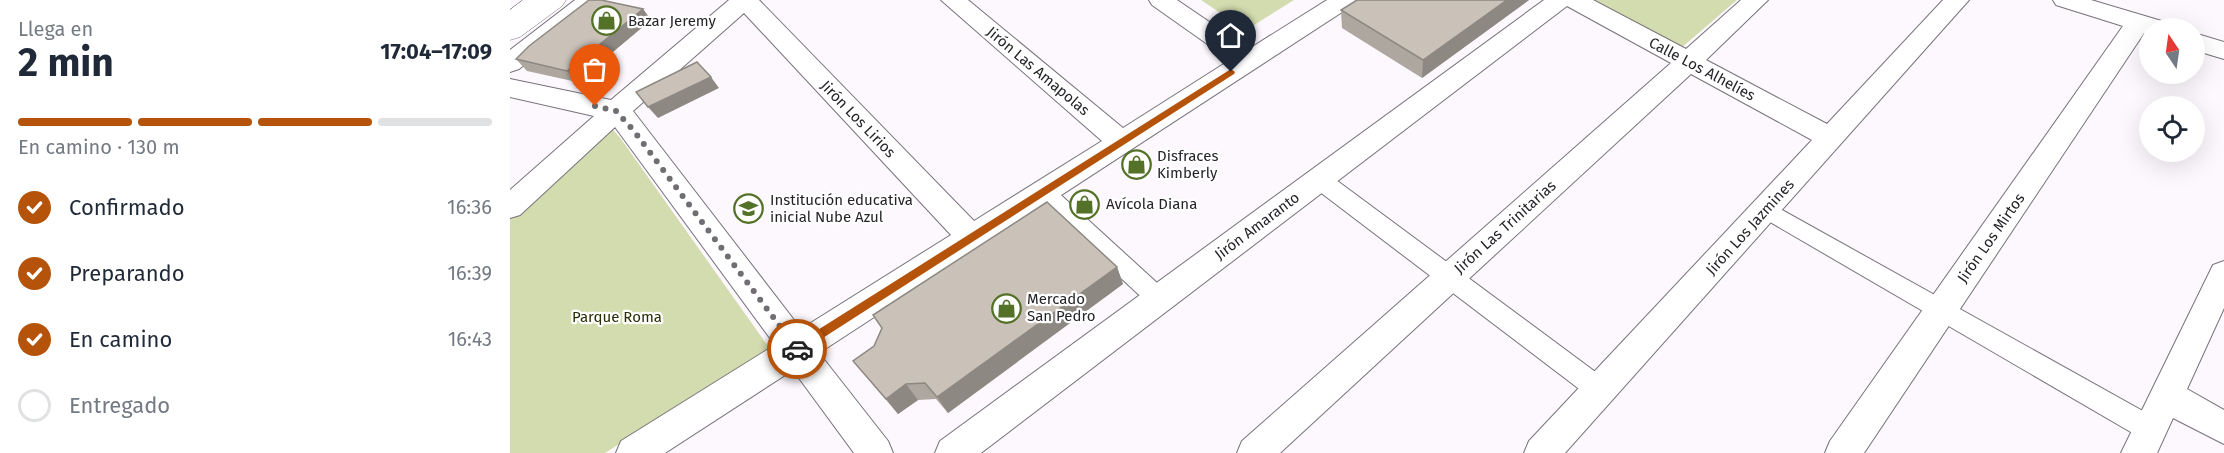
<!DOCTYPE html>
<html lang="es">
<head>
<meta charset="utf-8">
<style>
	:root { --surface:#fff; --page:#f2f2f3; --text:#1f2937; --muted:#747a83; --line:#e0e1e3; --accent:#b45309 }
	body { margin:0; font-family:"Fira Sans",sans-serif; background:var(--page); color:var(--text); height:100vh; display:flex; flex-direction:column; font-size:22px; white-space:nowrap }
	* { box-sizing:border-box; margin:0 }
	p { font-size:20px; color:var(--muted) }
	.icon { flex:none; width:33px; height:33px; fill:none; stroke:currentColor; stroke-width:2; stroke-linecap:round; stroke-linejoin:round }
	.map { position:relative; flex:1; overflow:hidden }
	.details { display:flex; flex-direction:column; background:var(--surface); width:510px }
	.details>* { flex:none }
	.needle { width:39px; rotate:347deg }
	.buttons { position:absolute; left:1629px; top:18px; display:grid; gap:12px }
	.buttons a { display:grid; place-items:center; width:66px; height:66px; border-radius:50%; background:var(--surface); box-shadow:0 6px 24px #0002; font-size:30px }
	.pin { position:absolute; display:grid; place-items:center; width:51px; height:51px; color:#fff; margin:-62px -26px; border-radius:50% 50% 50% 0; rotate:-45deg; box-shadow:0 0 6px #0007 }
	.pin .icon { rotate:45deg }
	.courier { position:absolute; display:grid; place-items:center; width:60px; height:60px; margin:-30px; border:4px solid #b45309; border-radius:50%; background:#fff; color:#222; box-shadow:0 2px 8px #0007 }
	.overview em { font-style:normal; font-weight:700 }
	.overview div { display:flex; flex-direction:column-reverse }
	.overview { display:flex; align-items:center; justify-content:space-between; height:102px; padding:0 18px }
	h1 { font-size:39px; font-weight:700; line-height:45px }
	.bar { display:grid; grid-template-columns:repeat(4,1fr); gap:9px 6px; align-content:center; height:72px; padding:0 18px }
	.bar i { height:8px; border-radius:4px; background:var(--line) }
	.bar .selected { background:var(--accent) }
	.bar p { grid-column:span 4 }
	ol { padding:0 18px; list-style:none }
	li { display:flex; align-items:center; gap:18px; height:66px }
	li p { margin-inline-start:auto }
	li .icon { padding:6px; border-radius:50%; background:var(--accent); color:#fff; stroke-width:4 }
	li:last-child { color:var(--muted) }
	li i { width:33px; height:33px; border:3px solid var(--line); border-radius:50% }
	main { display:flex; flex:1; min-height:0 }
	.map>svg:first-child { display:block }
	.green { fill:#d3dcaf }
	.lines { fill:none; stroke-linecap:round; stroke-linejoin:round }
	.service-casing { stroke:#78727b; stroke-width:1 }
	.pedestrian-casing { stroke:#78727b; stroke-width:2 }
	.minor-casing { stroke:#78727b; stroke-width:2 }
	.primary-casing { stroke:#78727b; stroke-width:1 }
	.service { fill:#fff; fill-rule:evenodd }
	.pedestrian { fill:#fff; fill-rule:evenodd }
	.minor { fill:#fff; fill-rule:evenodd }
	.primary { fill:#fff; fill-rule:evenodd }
	.wall { fill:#aea79f }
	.shaded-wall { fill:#8d8882 }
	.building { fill:#cac2b9; stroke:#8d8882; stroke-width:1.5 }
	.route { fill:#b45309 }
	.done { stroke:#716e73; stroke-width:6; stroke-dasharray:0 10.8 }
	.labels { text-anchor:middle; stroke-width:4.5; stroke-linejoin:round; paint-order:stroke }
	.poi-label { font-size:15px; fill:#262428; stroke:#fff; text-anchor:start }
	.street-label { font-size:15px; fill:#262428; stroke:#fff }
	.park-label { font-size:15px; fill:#282c03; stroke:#fff }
</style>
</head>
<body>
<main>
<section class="details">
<div class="overview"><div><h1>2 min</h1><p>Llega en</p></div><em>17:04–17:09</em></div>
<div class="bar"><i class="selected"></i><i class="selected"></i><i class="selected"></i><i></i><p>En camino · 130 m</p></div>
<ol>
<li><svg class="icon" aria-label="check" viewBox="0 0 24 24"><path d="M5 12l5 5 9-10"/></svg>Confirmado<p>16:36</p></li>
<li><svg class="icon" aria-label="check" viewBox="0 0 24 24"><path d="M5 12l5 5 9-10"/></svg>Preparando<p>16:39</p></li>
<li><svg class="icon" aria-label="check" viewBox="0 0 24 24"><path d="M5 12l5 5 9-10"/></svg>En camino<p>16:43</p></li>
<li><i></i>Entregado</li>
</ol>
</section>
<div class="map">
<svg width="1714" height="453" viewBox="0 0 1714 453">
	<rect width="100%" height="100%" fill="#fcf8fe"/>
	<path class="green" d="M691,0H784L736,30Z
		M1078,0H1227L1170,49Z
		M99,125L111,139L260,349L95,453H0V215Z"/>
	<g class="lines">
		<defs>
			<path id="service" d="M13,0H27L0,20V10Z"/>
			<path id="pedestrian" d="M810,172L818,174L1099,382L1103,390L1099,398L1090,401L1081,398L802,186L799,180L802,174Z
				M533,184L541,186L657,292L661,299L657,306L649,309L641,306L525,198L522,192L525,186Z
				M1256,201L1649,420L1653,429L1649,438L1640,441L1631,438L1248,215L1245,209L1248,203Z"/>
			<path id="minor" d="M65,0H93L90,5L9,69L0,72V50Z
				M219,0H249L464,221L592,141L431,0H458L613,128L720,60L642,5L639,0H667L739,49L817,0H846L843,5L309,353L378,441L383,453H344L283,370L155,453H106L111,441L265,345L105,127L10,215L0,218V190L84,116L0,97V79L101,100ZM234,13L441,235L291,329L123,111Z
				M1034,0H1083L1176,49L1231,0H1258L1196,60L1317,124L1433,0H1459L1055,453H1014L1019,441L1302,140L1181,74L770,453H727L732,441L1161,63L1057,6L471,453H425L430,441Z
				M1543,0H1581L1655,22L1658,28H1640V34L1634,33L1354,453H1315L1320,441L1613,26L1546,5Z
				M1684,33L1714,42V59L1684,50Z
				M1714,261V308L1677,389L1714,410V444L1663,418L1647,453H1611L1703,265Z"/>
			<path id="primary" d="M25,0H56L52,6L10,37L0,40V18Z"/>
		</defs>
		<use href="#service" class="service-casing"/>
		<use href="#pedestrian" class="pedestrian-casing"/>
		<use href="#minor" class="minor-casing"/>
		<use href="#primary" class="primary-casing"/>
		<use href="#service" class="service"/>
		<use href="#pedestrian" class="pedestrian"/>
		<use href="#minor" class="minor"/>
		<use href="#primary" class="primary"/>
	</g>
	<path class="wall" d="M1019,0L912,78L832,28L831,10Z
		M133,9L141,20L67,82L17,71L6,59Z
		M607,267L613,284L438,413L426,399L408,400L388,414L343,361Z"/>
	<path class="shaded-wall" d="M997,0H1019L912,78L913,60Z
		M133,9L141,20L67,82L57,71Z
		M201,77L209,88L148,118L138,107Z
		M607,267L613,284L438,413L427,397Z
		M396,384L408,400L388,414L376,399Z"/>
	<path class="building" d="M79,0H91L133,9L57,71L6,59L19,46Z
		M847,0H997L913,60L831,10Z
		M187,62L201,77L138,107L126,92Z
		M537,202L607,267L427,397L415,383L396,384L376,399L343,361L364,346L372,328L363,315Z"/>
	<path class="route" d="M721,69L725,72L724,74L291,352H284V345Z"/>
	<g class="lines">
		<path class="done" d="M85,106L106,111L124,131L287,349"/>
	</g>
	<defs>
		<symbol id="shop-ring" viewBox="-11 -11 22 22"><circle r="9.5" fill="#fff" stroke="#537127" stroke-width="1.5"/><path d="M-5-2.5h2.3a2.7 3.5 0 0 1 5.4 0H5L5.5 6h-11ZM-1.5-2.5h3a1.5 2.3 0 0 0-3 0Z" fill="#537127"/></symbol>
		<symbol id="school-ring" viewBox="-11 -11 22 22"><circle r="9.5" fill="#fff" stroke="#537127" stroke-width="1.5"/><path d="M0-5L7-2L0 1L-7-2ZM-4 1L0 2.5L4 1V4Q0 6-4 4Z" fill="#537127"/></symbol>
	</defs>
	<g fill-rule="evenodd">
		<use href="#shop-ring" x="80" y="4" width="33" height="33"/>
		<use href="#shop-ring" x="610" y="148" width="33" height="33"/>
		<use href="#shop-ring" x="558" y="188" width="33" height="33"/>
		<use href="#school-ring" x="222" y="192" width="33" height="33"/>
		<use href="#shop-ring" x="480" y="292" width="33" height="33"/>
	</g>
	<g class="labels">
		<g class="poi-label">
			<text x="118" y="26">Bazar Jeremy</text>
			<text x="647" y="161">Disfraces<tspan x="647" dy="17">Kimberly</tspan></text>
			<text x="260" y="205">Institución educativa<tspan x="260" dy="17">inicial Nube Azul</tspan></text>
			<text x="596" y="209">Avícola Diana</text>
			<text x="517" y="304">Mercado<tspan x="517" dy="17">San Pedro</tspan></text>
		</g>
		<g class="street-label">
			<text transform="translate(1192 69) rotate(28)" y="5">Calle Los Alhelíes</text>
			<text transform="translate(528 71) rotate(40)" y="5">Jirón Las Amapolas</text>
			<text transform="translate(348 119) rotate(46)" y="5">Jirón Los Lirios</text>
			<text transform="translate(747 226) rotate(-37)" y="5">Jirón Amaranto</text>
			<text transform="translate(995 227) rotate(-42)" y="5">Jirón Las Trinitarias</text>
			<text transform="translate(1240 227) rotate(-48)" y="5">Jirón Los Jazmines</text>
			<text transform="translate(1481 238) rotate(-55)" y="5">Jirón Los Mirtos</text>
		</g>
		<g class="park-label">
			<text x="107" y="322">Parque Roma</text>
		</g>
	</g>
</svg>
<div class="buttons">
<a><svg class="needle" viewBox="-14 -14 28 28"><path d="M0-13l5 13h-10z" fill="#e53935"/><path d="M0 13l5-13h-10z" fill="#747a83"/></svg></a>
<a><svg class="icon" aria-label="locate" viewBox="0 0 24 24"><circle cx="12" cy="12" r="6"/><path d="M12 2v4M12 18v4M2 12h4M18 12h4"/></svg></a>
</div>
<div class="pin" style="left:85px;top:106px;background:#ea580c"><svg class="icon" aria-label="bag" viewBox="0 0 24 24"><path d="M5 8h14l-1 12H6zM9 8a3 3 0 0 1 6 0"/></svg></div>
<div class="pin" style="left:721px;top:72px;background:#1f2937"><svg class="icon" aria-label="home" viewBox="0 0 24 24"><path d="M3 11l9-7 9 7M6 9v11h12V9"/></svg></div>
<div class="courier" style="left:287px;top:349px"><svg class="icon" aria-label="car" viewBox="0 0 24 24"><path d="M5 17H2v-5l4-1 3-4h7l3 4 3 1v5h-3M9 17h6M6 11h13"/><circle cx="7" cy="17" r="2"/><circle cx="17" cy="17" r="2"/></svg></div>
</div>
</main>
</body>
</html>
